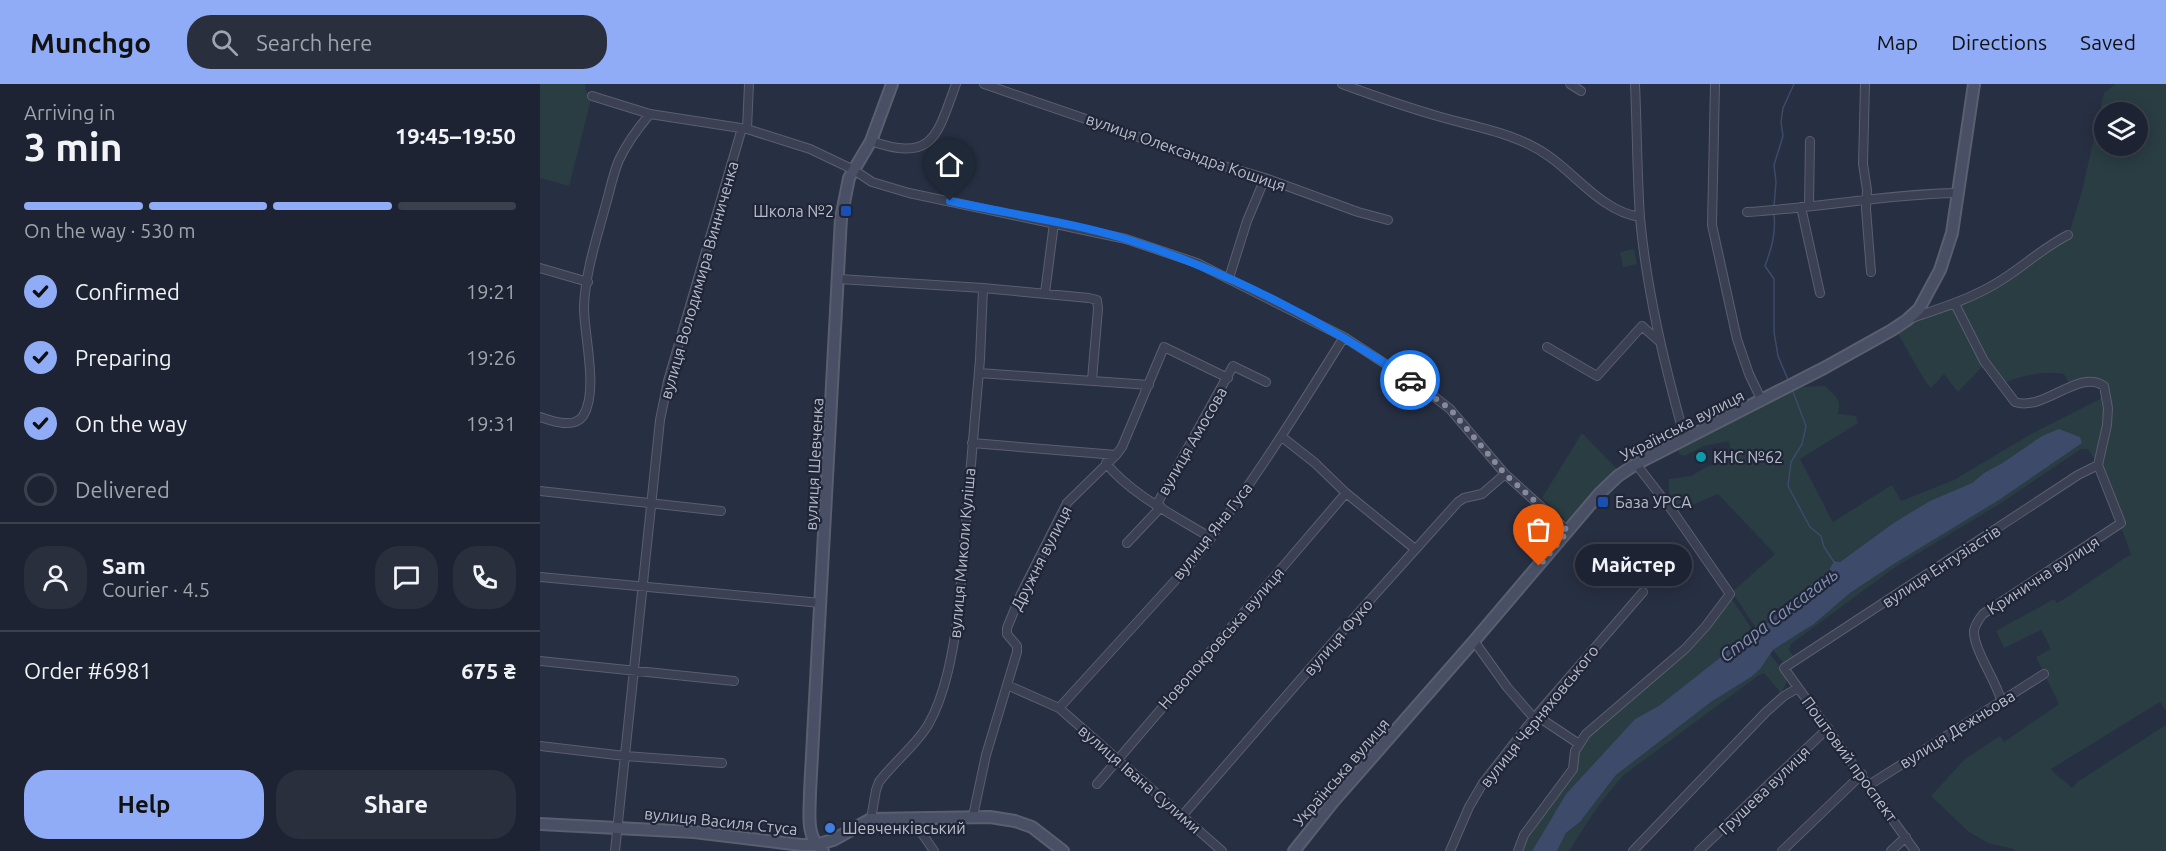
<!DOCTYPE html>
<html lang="en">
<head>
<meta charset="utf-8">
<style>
	:root { --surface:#1d2332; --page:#2a2f3e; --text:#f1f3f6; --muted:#a0a4ac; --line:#3b404d; --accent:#91acf7 }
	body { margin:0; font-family:Ubuntu,sans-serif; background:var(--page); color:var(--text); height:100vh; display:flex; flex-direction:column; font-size:22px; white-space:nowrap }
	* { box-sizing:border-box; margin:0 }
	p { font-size:20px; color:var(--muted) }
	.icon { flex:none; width:33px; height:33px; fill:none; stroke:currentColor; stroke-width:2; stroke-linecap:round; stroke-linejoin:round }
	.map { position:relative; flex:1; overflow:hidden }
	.sheet { display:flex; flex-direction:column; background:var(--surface); width:540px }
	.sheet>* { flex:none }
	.tools { position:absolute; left:1554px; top:18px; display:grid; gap:12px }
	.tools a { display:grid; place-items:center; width:54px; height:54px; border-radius:50%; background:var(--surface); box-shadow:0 3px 15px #0003,0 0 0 2px var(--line); font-size:30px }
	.pin { position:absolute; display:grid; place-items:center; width:51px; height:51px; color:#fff; margin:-62px -26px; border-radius:50% 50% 50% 0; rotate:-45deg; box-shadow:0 0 6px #0007 }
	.pin .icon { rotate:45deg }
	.courier { position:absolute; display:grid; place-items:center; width:60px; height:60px; margin:-30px; border:4px solid #1a73e8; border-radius:50%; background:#fff; color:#222; box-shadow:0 2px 8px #0007 }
	.bubble { position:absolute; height:42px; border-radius:21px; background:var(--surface); box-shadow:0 3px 15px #0003,0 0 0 2px var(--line); font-size:20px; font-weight:600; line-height:42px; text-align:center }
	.overview em { font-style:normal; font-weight:600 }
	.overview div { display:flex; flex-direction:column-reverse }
	.overview { display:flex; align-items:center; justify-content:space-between; height:102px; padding:0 24px }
	h1 { font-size:39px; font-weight:600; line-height:45px }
	.bar { display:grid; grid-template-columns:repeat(4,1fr); gap:9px 6px; align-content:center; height:72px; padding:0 24px }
	.bar i { height:8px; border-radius:4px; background:var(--line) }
	.bar .selected { background:var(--accent) }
	.bar p { grid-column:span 4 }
	.line { display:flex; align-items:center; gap:15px; padding:0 24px; border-top:2px solid var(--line) }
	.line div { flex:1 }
	.round { display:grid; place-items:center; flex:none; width:63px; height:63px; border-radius:24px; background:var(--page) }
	ol { padding:0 24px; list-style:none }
	li { display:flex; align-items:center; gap:18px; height:66px }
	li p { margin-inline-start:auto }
	li .icon { padding:6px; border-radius:50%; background:var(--accent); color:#111; stroke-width:4 }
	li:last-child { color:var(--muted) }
	li i { width:33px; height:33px; border:3px solid var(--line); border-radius:50% }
	.primary-button { display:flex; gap:12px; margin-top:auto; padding:12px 24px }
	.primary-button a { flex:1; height:69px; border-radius:24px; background:var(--accent); color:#111; font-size:24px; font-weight:600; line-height:69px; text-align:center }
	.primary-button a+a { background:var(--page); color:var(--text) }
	header { display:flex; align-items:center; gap:36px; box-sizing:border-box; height:84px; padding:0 30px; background:var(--accent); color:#111 }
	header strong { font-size:28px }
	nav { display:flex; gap:33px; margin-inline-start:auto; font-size:21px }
	.search { width:420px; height:54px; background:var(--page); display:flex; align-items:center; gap:15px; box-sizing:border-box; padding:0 21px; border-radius:24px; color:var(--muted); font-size:22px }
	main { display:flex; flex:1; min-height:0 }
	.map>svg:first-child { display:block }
	.green { fill:#293d43; fill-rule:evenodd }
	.water { fill:#3d4a6a }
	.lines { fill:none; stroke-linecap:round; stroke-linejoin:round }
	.stream { stroke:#3d4a6a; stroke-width:1.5 }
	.street-casing { stroke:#595f6f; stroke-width:10 }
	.secondary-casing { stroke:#595f6f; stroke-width:14 }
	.street { stroke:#3b4152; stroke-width:8 }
	.secondary { stroke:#495065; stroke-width:10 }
	.done { stroke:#858b9c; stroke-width:6; stroke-dasharray:0 10.8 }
	.route { stroke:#1a73e8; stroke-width:8 }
	.transit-dot { fill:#1a4fb4; stroke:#202637; stroke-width:2 }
	.culture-dot { fill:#0f9aa8; stroke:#202637; stroke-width:2 }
	.shop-dot { fill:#3f7fe0; stroke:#202637; stroke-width:2 }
	.labels { text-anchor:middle; stroke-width:4.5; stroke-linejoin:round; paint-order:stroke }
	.street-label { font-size:16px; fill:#b8bdcc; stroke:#202637 }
	.poi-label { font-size:16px; fill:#b8bdcc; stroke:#202637; text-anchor:start }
	.water-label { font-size:18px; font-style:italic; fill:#808fb2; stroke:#202637 }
</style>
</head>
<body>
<header>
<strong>Munchgo</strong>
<div class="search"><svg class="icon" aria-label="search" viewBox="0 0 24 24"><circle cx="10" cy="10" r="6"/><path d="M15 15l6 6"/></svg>Search here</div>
<nav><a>Map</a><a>Directions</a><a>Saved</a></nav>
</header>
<main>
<section class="sheet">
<div class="overview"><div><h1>3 min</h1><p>Arriving in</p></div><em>19:45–19:50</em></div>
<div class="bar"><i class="selected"></i><i class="selected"></i><i class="selected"></i><i></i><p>On the way · 530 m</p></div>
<ol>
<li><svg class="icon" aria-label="check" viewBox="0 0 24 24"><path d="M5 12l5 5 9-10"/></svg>Confirmed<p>19:21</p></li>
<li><svg class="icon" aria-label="check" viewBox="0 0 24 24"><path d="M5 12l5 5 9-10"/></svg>Preparing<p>19:26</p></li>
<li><svg class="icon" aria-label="check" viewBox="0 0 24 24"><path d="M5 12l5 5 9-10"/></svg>On the way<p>19:31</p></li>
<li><i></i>Delivered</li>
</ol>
<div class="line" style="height:108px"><a class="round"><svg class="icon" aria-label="person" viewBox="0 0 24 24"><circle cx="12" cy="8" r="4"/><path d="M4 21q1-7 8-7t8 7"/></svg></a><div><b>Sam</b><p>Courier · 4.5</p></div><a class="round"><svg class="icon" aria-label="chat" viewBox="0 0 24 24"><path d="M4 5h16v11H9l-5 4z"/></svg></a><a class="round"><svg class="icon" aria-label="phone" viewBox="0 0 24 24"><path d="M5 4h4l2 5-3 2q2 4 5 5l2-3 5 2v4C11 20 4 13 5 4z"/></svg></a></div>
<div class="line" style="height:78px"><div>Order #6981</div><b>675 ₴</b></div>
<div class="primary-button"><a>Help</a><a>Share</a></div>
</section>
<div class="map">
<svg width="1626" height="767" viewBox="0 0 1626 767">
	<rect width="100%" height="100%" fill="#272f42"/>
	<path class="green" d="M0,0H45L46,8L52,12L29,102L0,94Z
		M1575,0H1626V627L1620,618L1511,685C1517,693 1526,697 1532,704L1537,698L1626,641V767H1474V765L1448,759L1429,748L1391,712L1425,675L1460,652L1464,658L1519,620L1496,573L1511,565L1501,546L1464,564L1456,547L1514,515L1517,519L1527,513L1591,470L1558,381L1548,365H1541L1461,419L1354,484L1251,560L1249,566L1255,575L1244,580L1233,566L1274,540L1310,509L1351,481L1459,416L1541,359L1464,378L1444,389L1432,399L1352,440L1300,478L1294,477L1289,486L1258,511L1222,544L1217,546L1192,508L1235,470L1178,410L1136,428L1129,415V395L1151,392L1168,382L1192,377L1189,357L1164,362L1144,372L1139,370V363L1260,303L1285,302C1295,312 1302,314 1298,330L1316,332L1318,339L1260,375L1293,438L1352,401L1361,417L1414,396L1491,350L1566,312L1558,298L1531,303L1524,290C1502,287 1478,291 1458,302L1443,282L1418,308L1404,290L1391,304L1385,297L1357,248L1369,238L1437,213L1494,179L1528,154L1542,107L1564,9ZM1564,28H1598V62H1564Z
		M1094,165L1097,180L1083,183L1080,168Z
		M1042,349L1077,385L1056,404L1027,438L1002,414Z
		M1189,511L1214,548L1205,551L1177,576L1120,621L1095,635L1026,710L992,767H978L1033,685L1039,660L1145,565Z
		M1230,570L1247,592L1246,600L1241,609L1224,589L1219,591L1085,690C1063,713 1046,740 1029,767H1017L1026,749L1040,738L1076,691L1171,618L1211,593Z"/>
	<path class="water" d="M1519,345L1540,353L1542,359L1459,416L1352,481L1310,509L1274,540L1233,566L1220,585L1211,593L1171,618L1076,691L1040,738L1026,749L1017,767H992L1026,710L1095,635L1120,621L1177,576L1205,551L1222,544L1258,511L1289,486L1294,477L1300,478L1352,440L1390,417L1432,399L1444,389L1464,378L1502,352Z"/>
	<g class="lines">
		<path class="stream" d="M1234,122L1236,98L1234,81L1243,52L1241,38L1243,24L1254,0
			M1234,130C1236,149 1232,163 1225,182L1234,195V248L1238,272L1249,298
			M1252,305L1266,342L1262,360L1251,378L1248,402L1270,443L1281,452L1284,463L1294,478"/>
		<defs>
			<path id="street" d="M444,0L674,79L725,94L818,128L848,136
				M802,0C832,11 863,22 894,31C933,43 976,48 1010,73C1038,93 1064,128 1100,133
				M1030,0L1041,7
				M1095,0C1097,44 1097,89 1100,134C1107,209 1125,283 1145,355
				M1175,0L1172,141L1197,255L1209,290L1222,317
				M1325,0L1323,80L1327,106L1326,125L1331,188
				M52,12L110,30L207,45L270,65L314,86L332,98L369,109L586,155L657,179L804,253L884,305L910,325L965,390L1028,447
				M207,45L209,0
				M331,57C394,79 397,51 416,0
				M1269,122L1270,57
				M1261,123L1280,209
				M1207,128C1278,124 1347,110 1417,109
				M0,184L48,198
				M689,194L707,137L725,94
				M299,195L443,204L440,275L418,532C413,566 406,610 388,641C377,660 353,679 339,698L336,706L331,735
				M443,204L549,214L557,216L558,225L552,296
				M505,209L514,139
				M1415,220L1444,277L1475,318C1504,328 1539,284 1564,302L1568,324L1567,341L1558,381L1581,439L1443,530C1439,535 1435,540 1434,547C1433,564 1456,597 1461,616
				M1369,235C1398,225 1428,216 1455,200C1481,185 1502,164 1528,151
				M1007,263L1057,292L1102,242L1120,258
				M439,289L609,301
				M0,333C12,337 34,345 43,332C59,307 44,253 44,223C45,189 57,153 66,120C70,106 73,90 79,76C87,59 98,44 110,30
				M742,353L775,379L806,409L875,465
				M432,359L576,371
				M566,379C590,410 637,433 671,454
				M0,407L181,427
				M617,420L693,282L726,298
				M587,459L621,423
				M0,493L281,519
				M934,557L967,603L994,634L1003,636L1039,660
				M0,577L194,597
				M467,601L519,624L682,767
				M519,624L652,478C708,407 756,330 804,253
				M0,662L85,672L182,679
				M557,700L806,409
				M1329,701L1504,590
				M433,732L446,671L477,568V562L467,550V544L481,510L527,419L576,371L582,363L624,263L688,294
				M642,732L813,535L918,418L924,414L942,410L965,390
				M381,733L383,751L394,767
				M75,767L120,336L128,297L202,44
				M910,767L929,723L943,699L994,634L1103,508
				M978,767L984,751L1033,685L1035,667L1046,650L1145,565L1166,542L1190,510L1134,429L1096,380
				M1093,767L1226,628L1244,612L1258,604
				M1159,767L1288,644
				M1242,767L1322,690
				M1351,767L1366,753
				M1375,767L1244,584L1538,391L1558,381"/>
			<path id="secondary" d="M0,740L154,748L261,761H275L293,756L331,735L450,733L475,737L492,743L523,767
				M283,767C265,753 270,729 270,708L301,134L309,94L331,57L352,0
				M754,767L793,718L934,557L1060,409L1078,392L1096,380L1284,284L1352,246L1367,236L1379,225L1400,186L1412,149L1434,0"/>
		</defs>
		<use href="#street" class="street-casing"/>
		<use href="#secondary" class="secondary-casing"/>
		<use href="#street" class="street"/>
		<use href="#secondary" class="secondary"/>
	</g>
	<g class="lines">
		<path class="done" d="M870,296L910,325L965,390L1028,447L999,482"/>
		<path class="route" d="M410,117C469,130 531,138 589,156C687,187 785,238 870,296"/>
	</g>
	<g class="transit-dot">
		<rect x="300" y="121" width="12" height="12" rx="3"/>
		<rect x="1057" y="412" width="12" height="12" rx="3"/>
	</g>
	<circle class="culture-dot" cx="1161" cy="373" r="6"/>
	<circle class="shop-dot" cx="290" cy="744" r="6"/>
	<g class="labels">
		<g class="street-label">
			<text transform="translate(646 68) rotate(19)" y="6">вулиця Олександра Кошиця</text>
			<text transform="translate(159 196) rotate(-74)" y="6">вулиця Володимира Винниченка</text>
			<text transform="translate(1142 341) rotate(-27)" y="6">Українська вулиця</text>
			<text transform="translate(652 357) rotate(-60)" y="6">вулиця Амосова</text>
			<text transform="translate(274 380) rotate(-87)" y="6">вулиця Шевченка</text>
			<text transform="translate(672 447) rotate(-52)" y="6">вулиця Яна Гуса</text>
			<text transform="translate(422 469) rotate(-85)" y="6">вулиця Миколи Куліша</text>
			<text transform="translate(501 474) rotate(-63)" y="6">Дружня вулиця</text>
			<text transform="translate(1401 482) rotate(-33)" y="6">вулиця Ентузіастів</text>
			<text transform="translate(1503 491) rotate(-33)" y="6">Кринична вулиця</text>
			<text transform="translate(798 553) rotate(-49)" y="6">вулиця Фуко</text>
			<text transform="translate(681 554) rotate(-49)" y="6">Новопокровська вулиця</text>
			<text transform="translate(999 632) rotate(-51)" y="6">вулиця Черняховського</text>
			<text transform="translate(1417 645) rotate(-32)" y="6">вулиця Дежньова</text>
			<text transform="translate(1310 675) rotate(54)" y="6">Поштовий проспект</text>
			<text transform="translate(801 688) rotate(-49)" y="6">Українська вулиця</text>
			<text transform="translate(600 695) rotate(41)" y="6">вулиця Івана Сулими</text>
			<text transform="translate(1224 706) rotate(-44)" y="6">Грушева вулиця</text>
			<text transform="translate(181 737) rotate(6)" y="6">вулиця Василя Стуса</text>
		</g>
		<g class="poi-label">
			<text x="294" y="133" text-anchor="end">Школа №2</text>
			<text x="1173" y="379">КНС №62</text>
			<text x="1075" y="424">База УРСА</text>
			<text x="302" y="750">Шевченківський</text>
		</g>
		<g class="water-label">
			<text transform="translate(1239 531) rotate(-37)" y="6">Стара Саксагань</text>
		</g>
	</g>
</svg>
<div class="tools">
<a><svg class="icon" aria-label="layers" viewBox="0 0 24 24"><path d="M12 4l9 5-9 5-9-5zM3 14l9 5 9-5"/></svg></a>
</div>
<div class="pin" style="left:999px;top:482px;background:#ea580c"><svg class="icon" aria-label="bag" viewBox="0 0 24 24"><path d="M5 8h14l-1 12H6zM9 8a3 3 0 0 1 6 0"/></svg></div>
<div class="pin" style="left:410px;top:117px;background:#1f2937"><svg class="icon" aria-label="home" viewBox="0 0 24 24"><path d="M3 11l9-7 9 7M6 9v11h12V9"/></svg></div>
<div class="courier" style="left:870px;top:296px"><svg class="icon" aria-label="car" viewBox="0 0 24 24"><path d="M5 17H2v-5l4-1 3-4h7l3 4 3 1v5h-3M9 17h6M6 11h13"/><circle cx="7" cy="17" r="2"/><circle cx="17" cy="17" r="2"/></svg></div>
<div class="bubble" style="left:1035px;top:460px;width:117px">Майстер</div>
</div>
</main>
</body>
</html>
